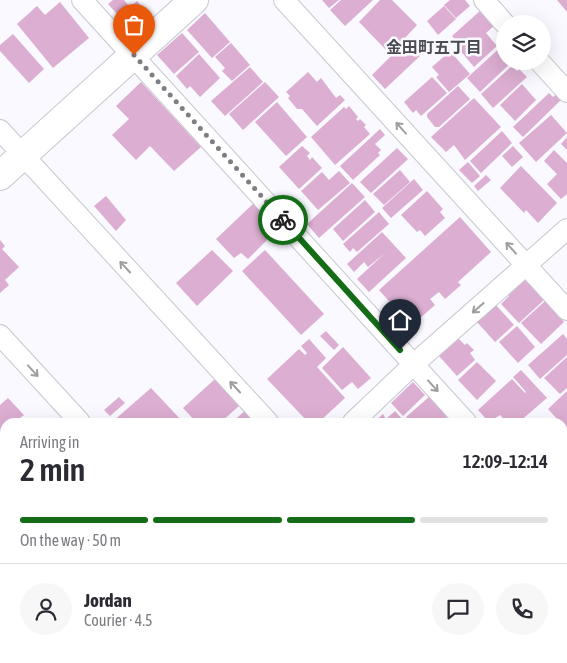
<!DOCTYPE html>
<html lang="en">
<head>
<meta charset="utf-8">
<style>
	:root { --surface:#fff; --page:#f7f7f7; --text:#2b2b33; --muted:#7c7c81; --line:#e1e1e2; --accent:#146d16 }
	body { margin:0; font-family:"Asap Condensed","Noto Sans JP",sans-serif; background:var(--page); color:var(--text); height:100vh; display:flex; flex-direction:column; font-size:19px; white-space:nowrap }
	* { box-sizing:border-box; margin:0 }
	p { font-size:16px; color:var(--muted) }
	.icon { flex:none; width:28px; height:28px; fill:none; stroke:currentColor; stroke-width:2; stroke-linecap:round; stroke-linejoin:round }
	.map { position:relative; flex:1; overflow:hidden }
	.sheet { position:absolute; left:0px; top:418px; width:568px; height:246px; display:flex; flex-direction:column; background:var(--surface); border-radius:15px 15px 0 0; box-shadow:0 5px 20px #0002 }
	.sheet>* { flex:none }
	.controls { position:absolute; left:496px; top:15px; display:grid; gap:10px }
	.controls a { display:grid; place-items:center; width:55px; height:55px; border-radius:50%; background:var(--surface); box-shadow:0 5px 20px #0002; font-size:25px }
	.pin { position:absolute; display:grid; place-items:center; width:42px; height:42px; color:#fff; margin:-51px -21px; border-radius:50% 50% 50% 0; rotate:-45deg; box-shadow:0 0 5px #0007 }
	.pin .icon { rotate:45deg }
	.courier { position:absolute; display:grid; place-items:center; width:50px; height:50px; margin:-25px; border:4px solid #146d16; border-radius:50%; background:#fff; color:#222; box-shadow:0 1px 6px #0007 }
	.head em { font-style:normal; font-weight:600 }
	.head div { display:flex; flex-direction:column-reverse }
	.head { display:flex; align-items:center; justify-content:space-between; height:85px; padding:0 20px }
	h1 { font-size:32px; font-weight:600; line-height:38px }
	.bar { display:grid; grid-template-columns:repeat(4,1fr); gap:8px 5px; align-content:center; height:60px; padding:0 20px }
	.bar i { height:6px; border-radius:4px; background:var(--line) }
	.bar .on { background:var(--accent) }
	.bar p { grid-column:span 4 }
	.line { display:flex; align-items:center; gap:12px; padding:0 20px; border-top:1px solid var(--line) }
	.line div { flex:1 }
	.round { display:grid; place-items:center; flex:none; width:52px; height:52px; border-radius:26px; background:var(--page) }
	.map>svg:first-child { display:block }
	.building { fill:#dcaed1 }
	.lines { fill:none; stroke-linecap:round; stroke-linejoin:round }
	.street-casing { stroke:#c6c7d0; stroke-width:22 }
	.secondary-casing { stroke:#c6c7d0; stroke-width:30 }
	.street { stroke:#fff; stroke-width:20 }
	.secondary { stroke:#fff; stroke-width:28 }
	.oneway { stroke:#9e9ea0 }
	.done { stroke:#7e7f84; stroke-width:5; stroke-dasharray:0 9 }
	.route { stroke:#146d16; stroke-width:6 }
	.labels { text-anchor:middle; stroke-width:5; stroke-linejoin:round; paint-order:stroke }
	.neighbourhood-label { font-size:16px; font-weight:bold; fill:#4b4b53; stroke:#f9f9ff }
</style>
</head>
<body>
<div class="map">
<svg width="567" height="663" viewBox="0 0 567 663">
	<rect width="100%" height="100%" fill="#f9f9ff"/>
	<path class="building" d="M113,0H124L129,6L118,15L108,4Z
		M322,0H339L329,8Z
		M341,0H373L345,26L330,10Z
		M380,0H392L417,25L390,54L359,22Z
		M450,0H465L470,6L456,18L444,5Z
		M557,0H567V12Z
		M137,1L142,7L134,13L130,7Z
		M60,2L89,38L53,68L17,24L37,6L45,15Z
		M444,6L456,19L438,35L427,21Z
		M481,10L495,25L486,33L497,46L474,67L459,49L462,47L452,36Z
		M205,13L230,42L212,58L187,30Z
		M182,33L199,52L174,74L157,55Z
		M13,34L44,69L29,83L0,51V45Z
		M405,42L420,56L385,89L372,75Z
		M231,43L250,65L232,81L222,71L225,68L215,57Z
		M505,43V61H513L480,92L467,78Z
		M450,51L470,74L449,92L436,77L439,75L432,67Z
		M199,54L220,78L200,97L190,86L187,89L176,76Z
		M512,66L517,71L519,69L527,77L493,108L481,94Z
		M250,67L263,82L225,116L211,101Z
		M308,72L317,82L321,78L336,98L340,95L345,100L317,126L302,109H297L288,98L290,96L286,92Z
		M432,77L447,93L421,116L416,110L413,113L404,102Z
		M141,82L201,147L174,171L150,146L136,160L112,135L129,119L116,106Z
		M265,82L279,97L243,130L229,114Z
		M522,84L536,100L515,121L500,105Z
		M458,86L470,99L439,127H435L427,117V114Z
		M549,93L553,97L558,93L563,98L523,137L513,127Z
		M474,98L501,127L465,160L454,145L446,152L431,137Z
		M277,102L307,137L286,156L255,122Z
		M349,106L358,117L356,119L358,121L360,119L366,125L364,127L370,134L335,165L311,137L344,107L346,109Z
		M551,115L567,133L536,162L519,143Z
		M380,129L385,135L375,144L381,150L378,153L380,155L353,180L340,166Z
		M502,131L512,143L481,173L470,161Z
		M567,137V150L561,144Z
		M302,146L310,153L307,156L310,160L312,157L322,168L299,189L279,167Z
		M513,146L523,157L512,167L502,156Z
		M397,148L408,159L371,193L360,182Z
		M554,150L567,163V194L561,199L547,184L557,174L544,161Z
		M468,162L480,176L472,183L459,170Z
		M521,166L557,203L538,223L526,210L524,213L500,188Z
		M400,170L410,182L384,205L373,194Z
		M339,171L350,183L318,210L301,191L322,172L329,180Z
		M486,175L491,180L478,191L474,186Z
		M414,179L423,190L391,218L382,208Z
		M352,183L365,197L319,238L307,224Z
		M427,191L443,209L440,212L445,218L425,236L420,230L417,232L401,215Z
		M106,196L126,220L116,231L94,206Z
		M365,200L375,212L343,241L333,229Z
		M254,203L271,217L262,226L271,236L248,259L241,253L234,258L216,239Z
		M379,212L389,224L357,252L353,248L350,252L343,244Z
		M460,217L491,252L458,282L461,285L445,299L439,292L430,299L435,305L411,326L379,290Z
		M382,232L406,258L369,292L357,279L385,253L368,267L364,262L354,272L347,264Z
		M0,240L5,246L2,249L19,267L5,280L9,285L0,293Z
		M212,250L233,271L197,306L176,283Z
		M265,250L324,314L301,335L242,271Z
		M524,277L544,300L519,323L501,304L509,296L506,293Z
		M545,301L564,322L541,344L521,323Z
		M494,303L514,325L495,342L477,322Z
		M517,326L535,347L518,363L499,342Z
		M326,331L339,345L334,350L320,336Z
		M563,334L567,339V355L540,379L528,365Z
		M458,338L465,345L467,343L474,350L470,353L475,360L457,376L439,356Z
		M309,339L326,358L317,367L345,398L319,422H308L267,379L299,349L305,355L307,353L301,346Z
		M343,347L371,378L358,389L352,382L342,390L322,368Z
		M567,357V388L560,394L544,378Z
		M477,362L496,381L477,400L458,380Z
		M521,370L547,398L519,422H507L500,415L489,422L478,410L512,379L525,393L526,392L513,377Z
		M215,379L239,406L221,422H196L183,408Z
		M413,382L425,395L403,416L391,403Z
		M151,388L183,422H112Z
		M567,391V430L548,409Z
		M430,396L448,416L441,422H410L406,417Z
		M119,397L125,403L110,416L104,410Z
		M8,398L24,415L15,422H5V449L0,454V405Z
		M246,410L257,422H232Z
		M395,411L405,422L375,421L383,414L386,419Z
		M567,459V505L562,500V488L565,486L562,483V464Z
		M0,460L5,465V498L0,503Z
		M5,513V532L0,527V517Z
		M567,589V616L562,620V593Z
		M210,659H251L255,663H205Z
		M324,659H394L398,663H327Z
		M437,659H471L475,663H433Z"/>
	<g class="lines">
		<defs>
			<path id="street" d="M82,0L466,422
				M284,0L567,310
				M484,0L505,24
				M539,61L567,92
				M0,130L268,422
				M0,335L80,422
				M353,422L414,364L567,229
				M562,529L567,534
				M290,659L294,663
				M485,659L489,663"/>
			<path id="secondary" d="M0,176L194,0
				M0,569L5,574
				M82,659L86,663"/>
		</defs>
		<use href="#street" class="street-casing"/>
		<use href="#secondary" class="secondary-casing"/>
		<use href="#street" class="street"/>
		<use href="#secondary" class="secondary"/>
	</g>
	<defs><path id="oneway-shaft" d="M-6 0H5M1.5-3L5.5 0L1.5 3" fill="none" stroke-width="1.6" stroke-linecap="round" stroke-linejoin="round" transform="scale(1.25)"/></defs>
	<g class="oneway">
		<use href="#oneway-shaft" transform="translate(401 128) rotate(-132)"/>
		<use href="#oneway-shaft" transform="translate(511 248) rotate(-132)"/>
		<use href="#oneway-shaft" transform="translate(125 267) rotate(-133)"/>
		<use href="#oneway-shaft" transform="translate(478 308) rotate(139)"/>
		<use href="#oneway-shaft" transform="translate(33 371) rotate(48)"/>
		<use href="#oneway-shaft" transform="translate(433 386) rotate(48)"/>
		<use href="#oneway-shaft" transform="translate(235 387) rotate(-133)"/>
	</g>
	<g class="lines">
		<path class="done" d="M134,55L283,220"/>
		<path class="route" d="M283,220L400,350"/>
	</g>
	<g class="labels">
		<g class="neighbourhood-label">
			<text x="434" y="53">金田町五丁目</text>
		</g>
	</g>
</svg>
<div class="controls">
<a><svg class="icon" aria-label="layers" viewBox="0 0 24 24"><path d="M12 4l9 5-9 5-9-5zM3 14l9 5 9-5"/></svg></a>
</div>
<div class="pin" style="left:134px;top:55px;background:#ea580c"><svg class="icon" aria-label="bag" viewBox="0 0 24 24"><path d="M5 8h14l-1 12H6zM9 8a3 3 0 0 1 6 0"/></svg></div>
<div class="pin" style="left:400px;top:350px;background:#1f2937"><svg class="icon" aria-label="home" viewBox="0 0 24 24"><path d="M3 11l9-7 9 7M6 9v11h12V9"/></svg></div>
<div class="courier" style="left:283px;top:220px"><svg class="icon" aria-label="bike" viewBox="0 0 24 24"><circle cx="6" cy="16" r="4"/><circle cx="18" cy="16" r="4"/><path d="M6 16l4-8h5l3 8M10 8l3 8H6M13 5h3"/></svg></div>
<section class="sheet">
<div class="head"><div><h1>2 min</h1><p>Arriving in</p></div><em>12:09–12:14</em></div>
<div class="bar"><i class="on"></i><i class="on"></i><i class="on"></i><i></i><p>On the way · 50 m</p></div>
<div class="line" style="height:90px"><a class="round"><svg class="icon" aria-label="person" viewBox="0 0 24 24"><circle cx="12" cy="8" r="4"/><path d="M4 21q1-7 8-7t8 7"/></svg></a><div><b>Jordan</b><p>Courier · 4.5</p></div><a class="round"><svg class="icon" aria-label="chat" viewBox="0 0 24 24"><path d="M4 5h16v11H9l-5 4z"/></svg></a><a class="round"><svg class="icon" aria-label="phone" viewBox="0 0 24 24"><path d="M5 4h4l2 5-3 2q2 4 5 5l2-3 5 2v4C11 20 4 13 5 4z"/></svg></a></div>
</section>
</div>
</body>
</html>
